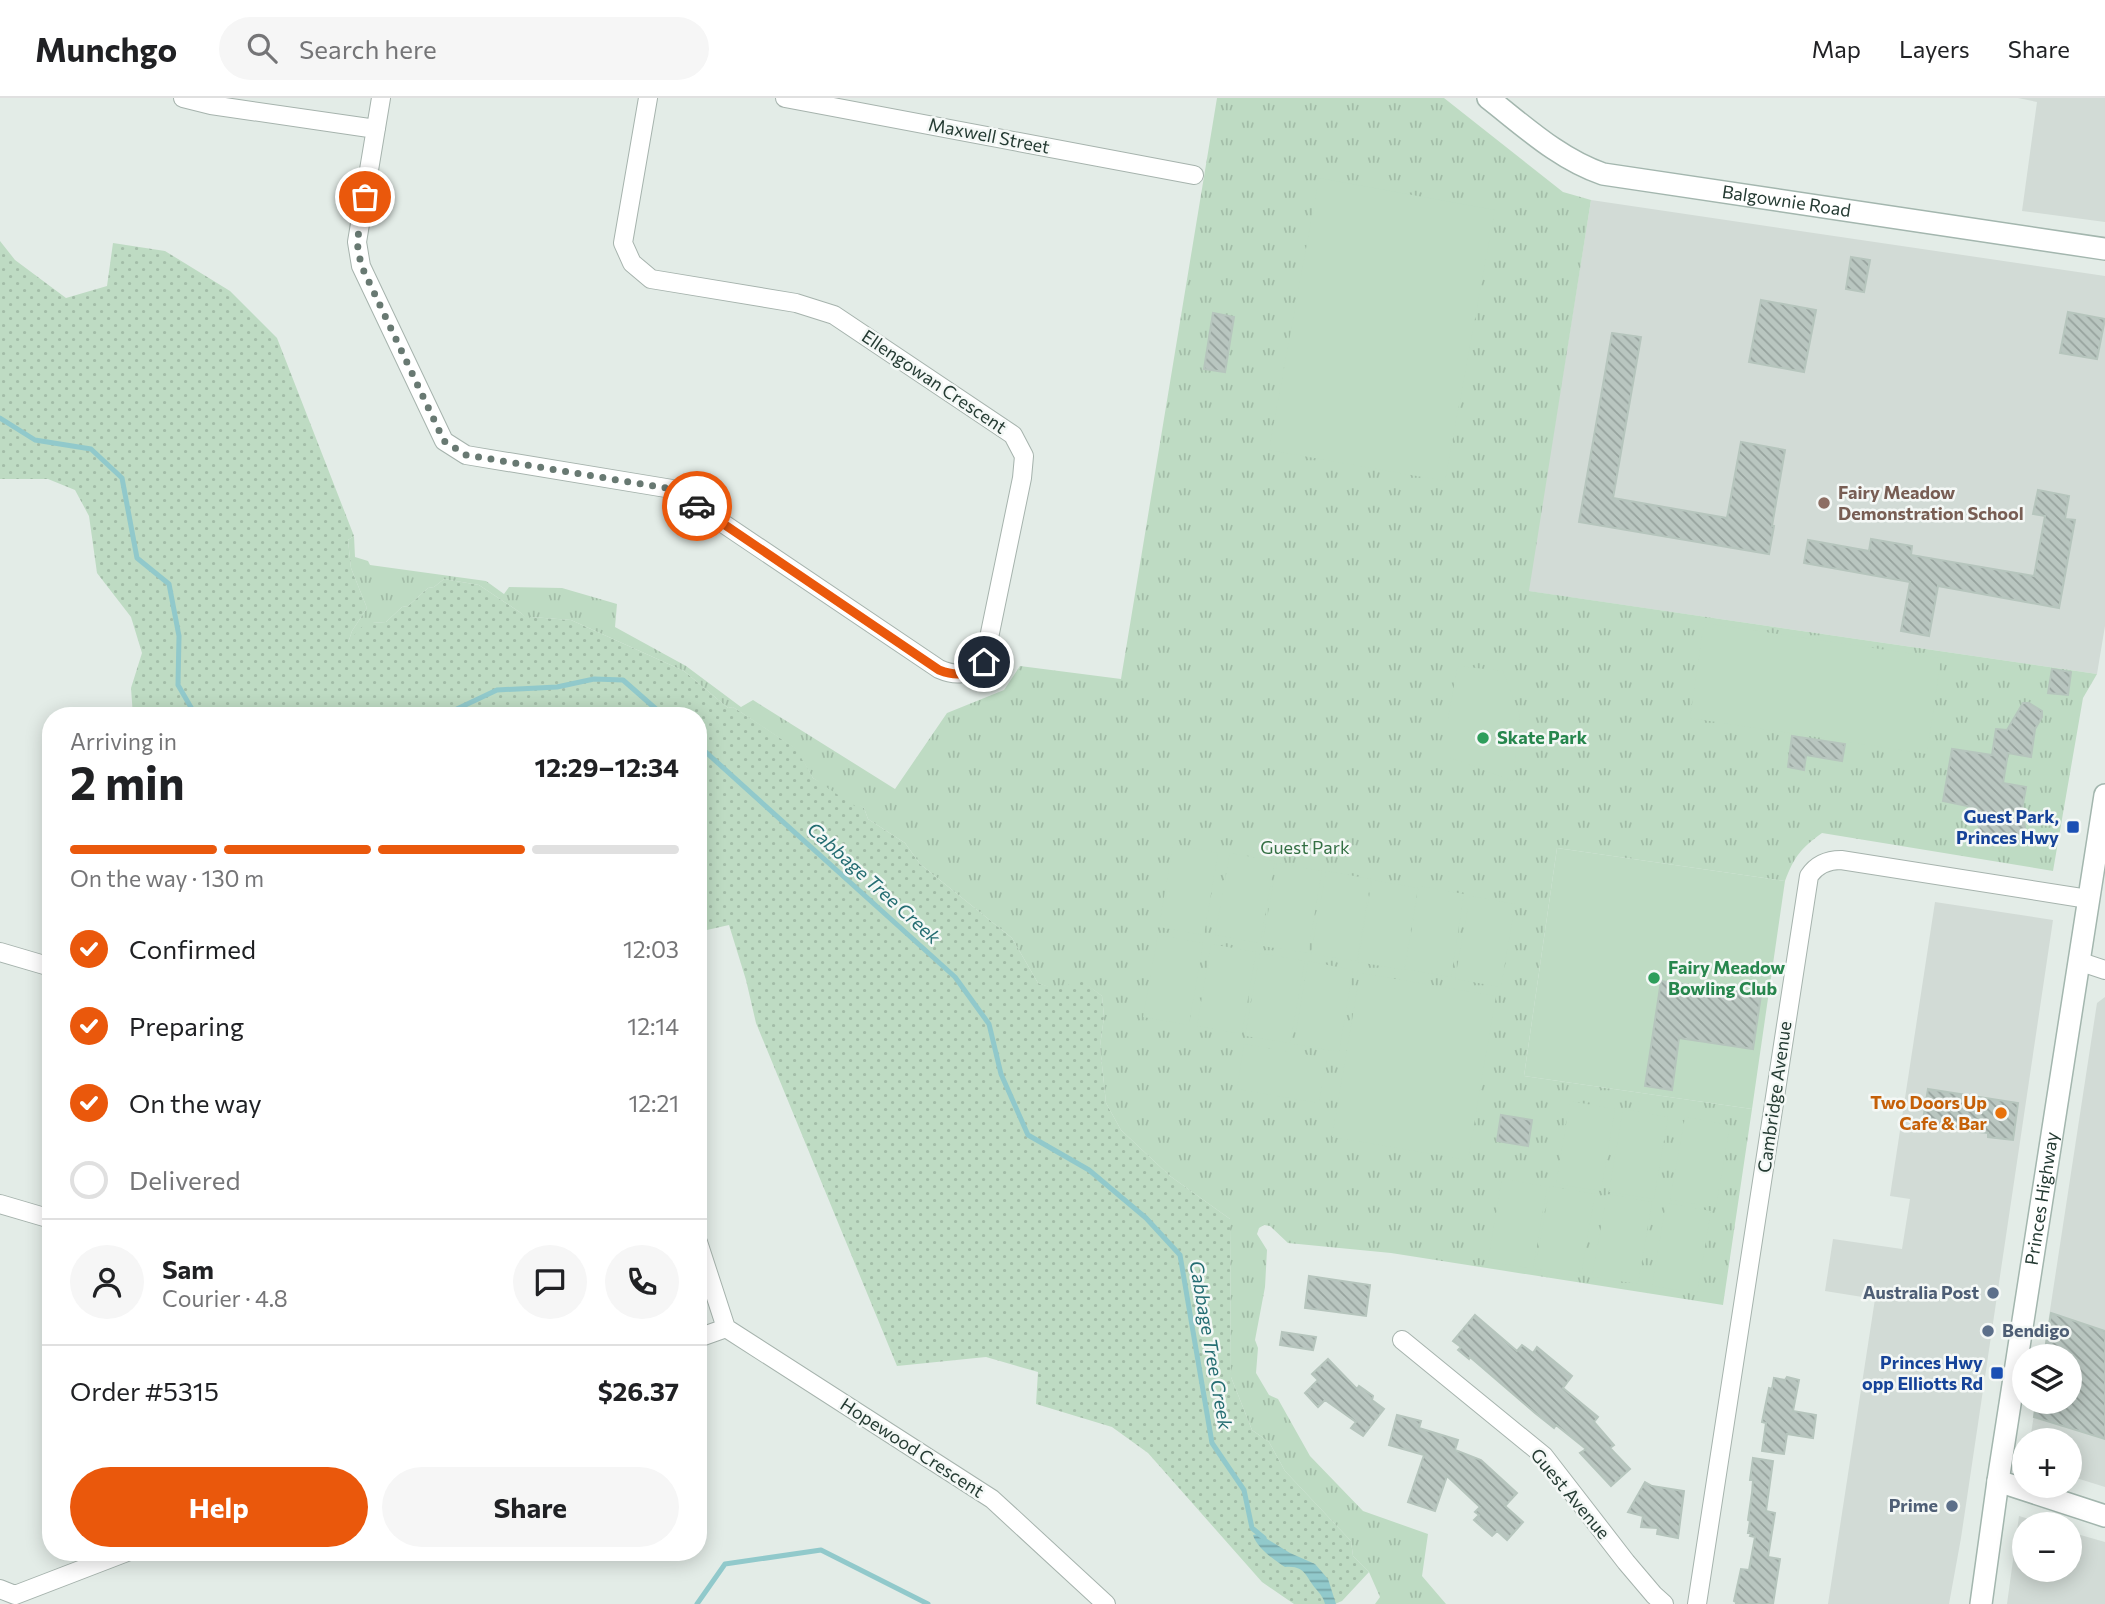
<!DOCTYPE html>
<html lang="en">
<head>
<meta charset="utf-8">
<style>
	:root { --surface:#fff; --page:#f6f6f6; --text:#202124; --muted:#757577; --line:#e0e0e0; --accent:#ea580c }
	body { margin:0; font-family:Commissioner,sans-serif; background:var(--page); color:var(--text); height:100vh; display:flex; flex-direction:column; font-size:26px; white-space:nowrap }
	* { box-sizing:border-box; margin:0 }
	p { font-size:23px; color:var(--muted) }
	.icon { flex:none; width:38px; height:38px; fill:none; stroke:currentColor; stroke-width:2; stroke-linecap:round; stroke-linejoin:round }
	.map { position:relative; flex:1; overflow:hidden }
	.side { position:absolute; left:42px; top:609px; width:665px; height:854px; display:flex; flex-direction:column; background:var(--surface); border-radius:28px; box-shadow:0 4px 18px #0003 }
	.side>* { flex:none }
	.controls { position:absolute; left:2012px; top:1246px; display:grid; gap:14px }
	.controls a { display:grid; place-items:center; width:70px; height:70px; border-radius:50%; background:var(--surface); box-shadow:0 4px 18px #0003; font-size:35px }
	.pin { position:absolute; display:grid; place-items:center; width:60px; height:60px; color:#fff; margin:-30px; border:4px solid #fff; border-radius:50%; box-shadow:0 2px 7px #0007 }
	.courier { position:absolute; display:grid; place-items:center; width:70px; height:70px; margin:-35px; border:5px solid #ea580c; border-radius:50%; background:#fff; color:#222; box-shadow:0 2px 9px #0007 }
	.overview em { font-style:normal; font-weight:700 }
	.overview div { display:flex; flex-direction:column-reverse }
	.overview { display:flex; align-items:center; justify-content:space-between; height:119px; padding:0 28px }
	h1 { font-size:46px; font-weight:700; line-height:52px }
	.bar { display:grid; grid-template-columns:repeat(4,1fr); gap:10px 7px; align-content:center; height:84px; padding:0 28px }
	.bar i { height:9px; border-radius:5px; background:var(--line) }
	.bar .active { background:var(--accent) }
	.bar p { grid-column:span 4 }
	.line { display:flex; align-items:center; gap:18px; padding:0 28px; border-top:2px solid var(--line) }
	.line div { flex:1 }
	.round { display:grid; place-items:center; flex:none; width:74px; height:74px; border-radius:37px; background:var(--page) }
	ol { padding:0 28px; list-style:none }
	li { display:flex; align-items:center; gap:21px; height:77px }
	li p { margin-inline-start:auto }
	li .icon { padding:7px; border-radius:50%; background:var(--accent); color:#fff; stroke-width:4 }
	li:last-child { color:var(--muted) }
	li i { width:38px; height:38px; border:4px solid var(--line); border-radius:50% }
	.button { display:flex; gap:14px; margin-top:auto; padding:14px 28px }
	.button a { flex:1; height:80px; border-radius:42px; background:var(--accent); color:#fff; font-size:28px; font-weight:700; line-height:80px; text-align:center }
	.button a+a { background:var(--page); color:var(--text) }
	header { display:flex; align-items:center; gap:42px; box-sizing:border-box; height:98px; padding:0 35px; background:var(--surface); border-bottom:2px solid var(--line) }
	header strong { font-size:33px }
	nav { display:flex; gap:38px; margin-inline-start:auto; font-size:24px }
	.search { width:490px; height:63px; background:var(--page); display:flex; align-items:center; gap:18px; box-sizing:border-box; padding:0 24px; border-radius:38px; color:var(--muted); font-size:26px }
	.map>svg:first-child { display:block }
	.built { fill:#d2dbd6 }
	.grass { fill:url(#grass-dots) }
	.park { fill:url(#park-tufts) }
	.garden { fill:#bedbc3 }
	.water { fill:url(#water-rules) }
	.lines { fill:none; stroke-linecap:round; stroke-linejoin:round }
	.stream { stroke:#91c9cb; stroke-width:5 }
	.building { fill:url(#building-back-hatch); stroke:#b6c5bd; stroke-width:2 }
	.street-casing { stroke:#a6b3ad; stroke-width:20 }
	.secondary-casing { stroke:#a3b6ae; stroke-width:24 }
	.street { stroke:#fff; stroke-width:18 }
	.secondary { stroke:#fff; stroke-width:21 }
	.done { stroke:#687972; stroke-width:7; stroke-dasharray:0 12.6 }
	.route { stroke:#ea580c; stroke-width:9 }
	.education-dot { fill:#8d6e63; stroke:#f4f8f6; stroke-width:2.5 }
	.leisure-dot { fill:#2e9e5b; stroke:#f4f8f6; stroke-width:2.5 }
	.transit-dot { fill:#1a4fb4; stroke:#f4f8f6; stroke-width:2.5 }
	.food-dot { fill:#e8710a; stroke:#f4f8f6; stroke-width:2.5 }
	.service-dot { fill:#5c6f8a; stroke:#f4f8f6; stroke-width:2.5 }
	.labels { text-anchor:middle; stroke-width:5; stroke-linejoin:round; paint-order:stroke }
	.street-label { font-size:18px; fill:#253b33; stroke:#f4f8f6 }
	.education-label { font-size:18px; font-weight:bold; fill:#785e54; stroke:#f4f8f6; text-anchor:start }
	.leisure-label { font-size:18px; font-weight:bold; fill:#27864d; stroke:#f4f8f6; text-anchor:start }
	.transit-label { font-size:18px; font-weight:bold; fill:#164399; stroke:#f4f8f6; text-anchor:end }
	.park-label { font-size:18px; fill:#336f43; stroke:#f4f8f6 }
	.food-label { font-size:18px; font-weight:bold; fill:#c56008; stroke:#f4f8f6; text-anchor:end }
	.service-label { font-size:18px; font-weight:bold; fill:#4e5e75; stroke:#f4f8f6; text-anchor:end }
	.water-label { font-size:19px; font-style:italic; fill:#246d72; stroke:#f4f8f6 }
</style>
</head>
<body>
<header>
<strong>Munchgo</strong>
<div class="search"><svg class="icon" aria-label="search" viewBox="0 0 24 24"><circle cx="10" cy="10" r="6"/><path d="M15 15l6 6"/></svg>Search here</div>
<nav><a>Map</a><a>Layers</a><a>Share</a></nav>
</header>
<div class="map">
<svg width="2105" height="1506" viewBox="0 0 2105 1506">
	<defs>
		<pattern id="grass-dots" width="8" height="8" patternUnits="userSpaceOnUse" patternTransform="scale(1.75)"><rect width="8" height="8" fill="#bedbc3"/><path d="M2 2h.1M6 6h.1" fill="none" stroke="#a3bda8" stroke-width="1.8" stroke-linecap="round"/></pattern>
		<pattern id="park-tufts" width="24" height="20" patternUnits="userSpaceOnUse" patternTransform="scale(1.75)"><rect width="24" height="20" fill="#bedbc3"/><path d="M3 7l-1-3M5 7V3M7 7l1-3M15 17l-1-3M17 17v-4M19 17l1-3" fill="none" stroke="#a3bda8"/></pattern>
		<pattern id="water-rules" width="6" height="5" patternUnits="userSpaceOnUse" patternTransform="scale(1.75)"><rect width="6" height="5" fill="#91c9cb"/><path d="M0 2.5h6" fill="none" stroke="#76a4a5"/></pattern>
		<pattern id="building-back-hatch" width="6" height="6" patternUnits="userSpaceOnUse" patternTransform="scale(1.75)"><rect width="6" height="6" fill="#b9c6c0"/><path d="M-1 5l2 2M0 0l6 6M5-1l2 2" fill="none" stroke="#96a29d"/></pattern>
	</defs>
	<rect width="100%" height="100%" fill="#e3ece7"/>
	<path class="built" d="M2018,0H2105V124L2022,113L2037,4Z
		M1591,102L2105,178V528L2097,576L1528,493Z
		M1935,804L2053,822L1961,1440L1949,1506H1828L1875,1201L1825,1193L1833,1141L1902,1151L1910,1101L1890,1098Z
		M2105,899V1389L2070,1378V1342H2030L2036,1304H2070V1258H2043L2097,905Z
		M2019,1418L2046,1426H2025V1472H2070V1434L2105,1444V1506H2007Z"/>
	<path class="grass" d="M0,143L15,162L66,200L107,188L113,145L165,153L230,193L277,240L354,438L348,442L351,470L367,510L352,533L348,545L359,529L368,525L386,524L402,509L408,508L428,490L434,489L444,481L479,487L521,515L527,521L531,519L571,522L684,573L728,610L733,609L797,651L813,680L859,706L864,710L868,721L905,745L920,766L1012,840L1038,885L1056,891L1080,881L1102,898L1104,919L1100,948L1106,1005L1121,1032L1170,1078L1230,1121L1231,1279L1252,1332L1269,1344L1285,1373L1351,1443L1353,1458L1369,1474L1342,1503L1335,1506H1294L1262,1484L1148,1355L1112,1329L1036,1306L1038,1274L986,1259L897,1268L756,925L746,882L729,827L698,834V618H133L131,590L142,555L131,519L97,475L89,418L75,392L48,381H0Z"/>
	<path class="park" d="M1217,0H1444L1563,94L1591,102L1529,493L2097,576L2083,600L2053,773L1822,735C1801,750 1794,759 1785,783L1557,750L1524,978L1752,1011L1723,1207L1391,1155L1288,1145L1270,1128L1264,1127L1259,1130L1257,1136L1267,1152L1265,1189L1255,1242L1258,1250L1256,1275L1269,1297L1278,1301L1310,1358L1363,1413L1428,1436L1422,1478L1446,1506H1375L1380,1499L1369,1474L1353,1458L1351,1443L1285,1373L1269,1344L1252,1332L1231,1279L1230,1121L1170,1078L1121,1032L1106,1005L1100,948L1104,919L1102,898L1080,882L1056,892L1038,885L1012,840L920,766L905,745L868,721L864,710L859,707L856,709L813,680L796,651L733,609L728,610L684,573L571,522L531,519L527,522L521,515L479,487L444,481L434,489L428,490L408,508L402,509L386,524C361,525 360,528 347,548L352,533L367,510L351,470L348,442L354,438L355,459L368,463L370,467L486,483L504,496L509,489L562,490L617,506L615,529L686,568L741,609L753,602L895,691L947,615L1004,592L1020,568L1121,581Z"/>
	<path class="garden" d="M1319,80L1495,112L1445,383L1269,352Z
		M1704,525L1941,560L1927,656L1690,620Z
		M1459,568L1503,573L1520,618L1513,683L1448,659V621L1457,571Z
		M1173,746L1218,755L1204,837L1159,829Z
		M1557,750L1785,783L1752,1011L1524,978Z
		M1230,755L1275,763L1260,845L1215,837Z
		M1277,765L1322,773L1308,855L1262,848Z
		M1326,773L1371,781L1357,863L1311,856Z
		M1372,782L1418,790L1404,872L1358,864Z
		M1419,788L1464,796L1451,879L1405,871Z
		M1470,798L1515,806L1501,889L1455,881Z
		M1158,837L1203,845L1189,927L1143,919Z
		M1211,846L1256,854L1242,936L1197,928Z
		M1260,855L1305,863L1290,945L1245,938Z
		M1308,863L1353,872L1339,954L1294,946Z
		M1360,875L1496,898L1468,1062L1332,1039Z
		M1244,946L1327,960L1319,1005L1237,991Z
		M1570,1003L1615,1011L1601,1093L1556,1086Z
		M1623,1011L1668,1019L1654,1101L1609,1094Z
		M1685,1019L1730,1027L1716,1109L1670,1102Z
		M1502,1080L1547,1089L1533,1171L1488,1163Z
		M1550,1088L1595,1096L1581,1178L1535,1171Z
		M1607,1096L1652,1104L1638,1186L1592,1179Z
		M1666,1105L1711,1113L1697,1195L1652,1188Z"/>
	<path class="water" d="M1259,1436L1290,1455L1315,1466L1328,1481L1336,1506H1325C1323,1499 1321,1497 1316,1491C1306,1480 1306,1467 1285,1469C1274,1462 1257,1450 1253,1437Z"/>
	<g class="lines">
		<path class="stream" d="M0,320L35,342L91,351L122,380L137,460L169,486L179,538L178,587L196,618
			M442,618L497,592L557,589L594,581L623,582L664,618
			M698,647L955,879L989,926L1001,976L1028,1037L1089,1072L1146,1120L1180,1157L1212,1345L1244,1392L1252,1430L1264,1440
			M697,1506L725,1466L821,1452L928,1506"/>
	</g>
	<path class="building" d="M1851,159L1870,162L1864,194L1846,191Z
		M1761,202L1816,212L1804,274L1749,264Z
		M2068,214L2105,221L2097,261L2060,255Z
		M1213,215L1234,219L1225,274L1204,271Z
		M1612,235L1641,239L1613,400L1727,420L1741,344L1785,352L1772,428H1774L1769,456L1579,424Z
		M2038,392L2069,398L2065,421L2075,422L2059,510L1938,488L1929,538L1901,533L1910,484L1804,465L1808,442L1869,453L1871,441L1912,448L1911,457L2034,478L2045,418L2033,416Z
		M2052,571L2071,574L2068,597L2048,595Z
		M2023,605H2029L2042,613V619L2035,631L2031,659L2008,655L2003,685L2026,689L2022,711L2026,735L1980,742L1977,710L1943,703L1952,651L1992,657L1996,631L2007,632Z
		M1792,638L1845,646L1842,663L1806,657L1804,672L1788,669Z
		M1661,883L1761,897L1753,951L1679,940L1672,992L1645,988Z
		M1928,991L2018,1005L2013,1042L1988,1039V1035L1922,1028Z
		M1501,1017L1532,1022L1528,1048L1497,1043Z
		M1309,1178L1370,1187L1366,1218L1305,1210Z
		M2051,1215L2105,1233V1341L2034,1319L2036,1304H2070V1258H2044Z
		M1475,1217L1517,1253L1522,1247L1533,1255L1537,1249L1572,1278L1563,1290L1598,1319L1594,1324L1614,1347L1610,1350L1630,1371L1611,1388L1580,1355L1586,1351L1556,1327L1554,1330L1535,1315L1470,1259L1469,1261L1458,1252L1461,1249L1453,1243Z
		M1282,1234L1316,1239L1313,1252L1280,1247Z
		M1328,1261L1357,1291L1359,1288L1373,1298L1372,1302L1384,1311L1363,1338L1351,1330L1356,1324L1325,1302L1318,1309L1305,1295L1318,1282L1312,1276Z
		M1787,1279L1799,1282L1793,1313L1816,1317L1813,1340L1787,1336L1784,1356L1762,1353L1766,1325L1762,1324L1769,1290L1772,1291L1774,1280L1785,1282Z
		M1397,1317L1421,1323L1419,1330L1458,1342L1455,1352L1481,1362L1517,1395L1505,1408L1523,1424L1507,1442L1497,1433L1492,1438L1474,1422L1479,1417L1475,1414L1480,1409L1447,1378L1435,1413L1408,1404L1424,1357L1389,1347Z
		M1753,1360L1773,1363L1766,1413L1775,1415L1768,1459L1780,1461L1773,1506H1736V1504L1734,1503L1741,1471L1749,1472L1755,1439L1750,1438L1751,1435H1748L1750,1423L1748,1422L1752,1395L1753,1382H1750Z
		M1645,1384L1652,1388L1684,1393L1678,1440L1657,1436L1658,1430L1641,1429L1643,1418L1628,1414Z"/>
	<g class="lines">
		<defs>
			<path id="street" d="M183,0L211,7L376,31
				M381,0L357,144L361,168L444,343L466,357L672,391L939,571C960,580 966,575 984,564L1022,380L1024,358L1013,337L834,217L796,205L651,181L632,165L623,145L648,0
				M785,0L1194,77
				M0,854L51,869
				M2078,863L2105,872
				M0,1106L51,1121
				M698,1144L726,1230
				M726,1230L992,1401L1106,1506
				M698,1240L726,1230
				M1402,1242L1544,1358L1626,1464L1654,1497L1664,1506
				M0,1491L15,1497L127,1454
				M1697,1506L1809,778C1817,766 1828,762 1841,762L2088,801"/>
			<g id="secondary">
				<path id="s1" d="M1488,0C1524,28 1559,61 1603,76L2105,151"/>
				<path d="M1998,1383L2105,1418"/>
				<path id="s2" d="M1981,1506L1998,1383L2105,697"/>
			</g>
		</defs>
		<use href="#street" class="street-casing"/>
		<use href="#secondary" class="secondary-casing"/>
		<use href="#street" class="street"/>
		<use href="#secondary" class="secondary"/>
	</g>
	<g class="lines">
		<path class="done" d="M365,99L357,144L361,167L444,343L466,357L672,391L697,408"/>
		<path class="route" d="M697,408L939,572C960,580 966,576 984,564"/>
	</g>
	<circle class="education-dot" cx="1824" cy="405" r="7"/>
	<g class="leisure-dot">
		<circle cx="1483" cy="640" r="7"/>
		<circle cx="1654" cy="880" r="7"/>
	</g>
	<g class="transit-dot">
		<rect x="2066" y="722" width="14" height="14" rx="3.5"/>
		<rect x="1990" y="1268" width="14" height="14" rx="3.5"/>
	</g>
	<circle class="food-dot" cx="2001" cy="1015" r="7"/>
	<g class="service-dot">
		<circle cx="1993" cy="1195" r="7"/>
		<circle cx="1988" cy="1233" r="7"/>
		<circle cx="1952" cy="1408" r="7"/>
	</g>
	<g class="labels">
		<g class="street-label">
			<text transform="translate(989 38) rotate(11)" y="6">Maxwell Street</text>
			<text dy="6" stroke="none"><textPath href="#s1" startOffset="324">Balgownie Road</textPath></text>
			<text transform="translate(934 284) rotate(34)" y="6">Ellengowan Crescent</text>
			<text transform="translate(1775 999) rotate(-82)" y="6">Cambridge Avenue</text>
			<text dy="6" stroke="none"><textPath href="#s2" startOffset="410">Princes Highway</textPath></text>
			<text transform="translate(912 1350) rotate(33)" y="6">Hopewood Crescent</text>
			<text transform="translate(1570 1396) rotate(50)" y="6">Guest Avenue</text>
		</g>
		<g class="education-label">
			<text x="1838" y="401">Fairy Meadow<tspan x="1838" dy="21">Demonstration School</tspan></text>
		</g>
		<g class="leisure-label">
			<text x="1497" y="646">Skate Park</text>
			<text x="1668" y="876">Fairy Meadow<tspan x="1668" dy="21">Bowling Club</tspan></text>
		</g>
		<g class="transit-label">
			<text x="2059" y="725">Guest Park,<tspan x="2059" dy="21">Princes Hwy</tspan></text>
			<text x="1983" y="1271">Princes Hwy<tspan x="1983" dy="21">opp Elliotts Rd</tspan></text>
		</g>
		<g class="park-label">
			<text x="1305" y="756">Guest Park</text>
		</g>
		<g class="food-label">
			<text x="1987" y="1011">Two Doors Up<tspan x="1987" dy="21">Cafe &amp; Bar</tspan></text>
		</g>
		<g class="service-label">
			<text x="1979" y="1201">Australia Post</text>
			<text x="2002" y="1239" text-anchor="start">Bendigo</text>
			<text x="1938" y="1414">Prime</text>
		</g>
		<g class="water-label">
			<text transform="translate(874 785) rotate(42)" y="7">Cabbage Tree Creek</text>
			<text transform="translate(1211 1247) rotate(80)" y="7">Cabbage Tree Creek</text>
		</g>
	</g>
</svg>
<div class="controls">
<a><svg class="icon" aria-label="layers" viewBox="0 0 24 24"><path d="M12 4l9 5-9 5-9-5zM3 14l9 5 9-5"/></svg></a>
<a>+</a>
<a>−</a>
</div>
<div class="pin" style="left:365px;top:99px;background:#ea580c"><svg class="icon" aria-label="bag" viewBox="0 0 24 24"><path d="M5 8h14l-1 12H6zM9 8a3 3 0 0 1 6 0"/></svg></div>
<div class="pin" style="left:984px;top:564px;background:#1f2937"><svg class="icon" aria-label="home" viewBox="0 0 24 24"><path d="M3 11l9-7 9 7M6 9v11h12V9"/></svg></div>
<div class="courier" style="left:697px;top:408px"><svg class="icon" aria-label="car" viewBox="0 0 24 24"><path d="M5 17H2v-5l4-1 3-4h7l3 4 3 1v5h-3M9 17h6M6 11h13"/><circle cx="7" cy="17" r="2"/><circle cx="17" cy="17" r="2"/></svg></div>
<section class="side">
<div class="overview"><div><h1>2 min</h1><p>Arriving in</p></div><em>12:29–12:34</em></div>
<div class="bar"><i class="active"></i><i class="active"></i><i class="active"></i><i></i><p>On the way · 130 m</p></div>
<ol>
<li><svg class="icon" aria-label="check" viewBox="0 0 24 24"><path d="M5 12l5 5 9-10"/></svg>Confirmed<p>12:03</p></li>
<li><svg class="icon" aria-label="check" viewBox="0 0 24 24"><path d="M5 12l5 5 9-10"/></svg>Preparing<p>12:14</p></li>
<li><svg class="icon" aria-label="check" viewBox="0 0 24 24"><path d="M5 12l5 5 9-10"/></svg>On the way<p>12:21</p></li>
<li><i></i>Delivered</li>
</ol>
<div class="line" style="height:126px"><a class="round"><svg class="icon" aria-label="person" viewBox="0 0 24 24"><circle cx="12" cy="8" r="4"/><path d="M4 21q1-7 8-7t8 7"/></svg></a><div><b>Sam</b><p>Courier · 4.8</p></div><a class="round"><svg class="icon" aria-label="chat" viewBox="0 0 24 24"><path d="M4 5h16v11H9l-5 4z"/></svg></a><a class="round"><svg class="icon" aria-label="phone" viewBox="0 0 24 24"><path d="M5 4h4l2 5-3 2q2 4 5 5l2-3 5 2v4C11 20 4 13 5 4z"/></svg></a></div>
<div class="line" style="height:91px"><div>Order #5315</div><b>$26.37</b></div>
<div class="button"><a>Help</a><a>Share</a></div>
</section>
</div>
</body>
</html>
